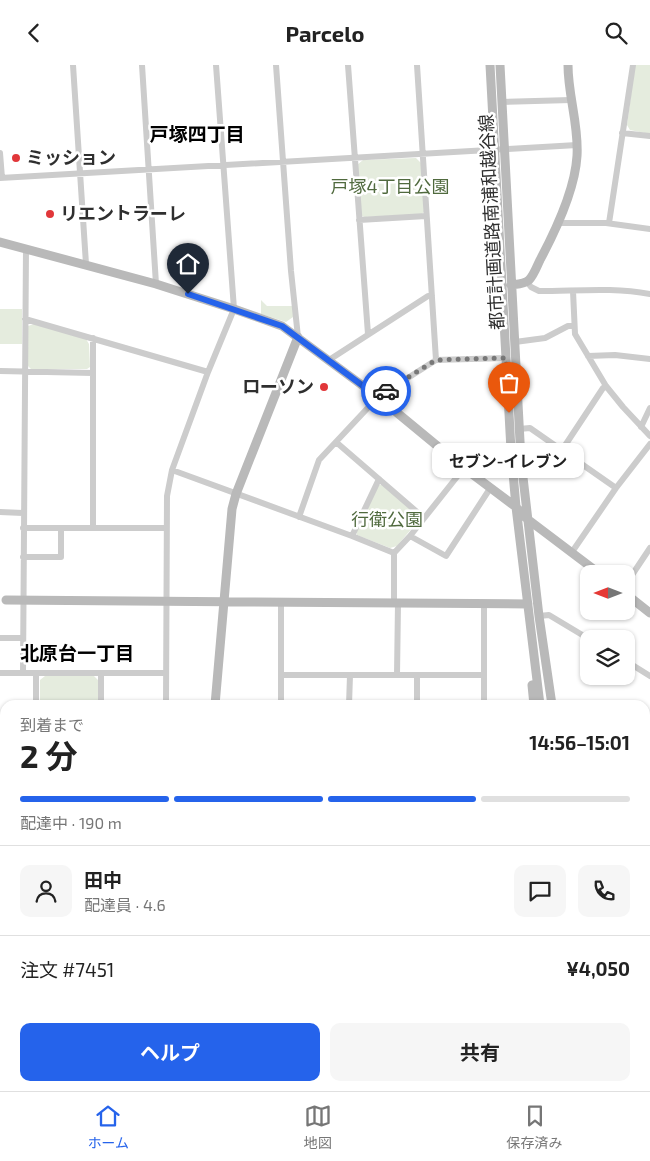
<!DOCTYPE html>
<html lang="ja">
<head>
<meta charset="utf-8">
<style>
	:root { --surface:#fff; --page:#f6f6f6; --text:#222; --muted:#767676; --line:#e0e0e0; --accent:#2563eb }
	body { margin:0; font-family:"Exo 2","Noto Sans JP",sans-serif; background:var(--page); color:var(--text); height:100vh; display:flex; flex-direction:column; font-size:19px; white-space:nowrap }
	* { box-sizing:border-box; margin:0 }
	p { font-size:16px; color:var(--muted) }
	.icon { flex:none; width:28px; height:28px; fill:none; stroke:currentColor; stroke-width:2; stroke-linecap:round; stroke-linejoin:round }
	.map { position:relative; flex:1; overflow:hidden }
	.panel { position:absolute; left:0px; top:635px; width:650px; height:391px; display:flex; flex-direction:column; background:var(--surface); border-radius:15px 15px 0 0; box-shadow:0 1px 4px #0004 }
	.panel>* { flex:none }
	.needle { width:32px; rotate:270deg }
	.fabs { position:absolute; left:580px; top:500px; display:grid; gap:10px }
	.fabs a { display:grid; place-items:center; width:55px; height:55px; border-radius:10px; background:var(--surface); box-shadow:0 1px 4px #0004; font-size:25px }
	.pin { position:absolute; display:grid; place-items:center; width:42px; height:42px; color:#fff; margin:-51px -21px; border-radius:50% 50% 50% 0; rotate:-45deg; box-shadow:0 0 5px #0007 }
	.pin .icon { rotate:45deg }
	.courier { position:absolute; display:grid; place-items:center; width:50px; height:50px; margin:-25px; border:4px solid #2563eb; border-radius:50%; background:#fff; color:#222; box-shadow:0 1px 6px #0007 }
	.bubble { position:absolute; height:35px; border-radius:10px; background:var(--surface); box-shadow:0 1px 4px #0004; font-size:16px; font-weight:700; line-height:35px; text-align:center }
	.summary em { font-style:normal; font-weight:700 }
	.summary div { display:flex; flex-direction:column-reverse }
	.summary { display:flex; align-items:center; justify-content:space-between; height:85px; padding:0 20px }
	h1 { font-size:32px; font-weight:700; line-height:38px }
	.bar { display:grid; grid-template-columns:repeat(4,1fr); gap:8px 5px; align-content:center; height:60px; padding:0 20px }
	.bar i { height:6px; border-radius:4px; background:var(--line) }
	.bar .current { background:var(--accent) }
	.bar p { grid-column:span 4 }
	.line { display:flex; align-items:center; gap:12px; padding:0 20px; border-top:1px solid var(--line) }
	.line div { flex:1 }
	.round { display:grid; place-items:center; flex:none; width:52px; height:52px; border-radius:10px; background:var(--page) }
	.primary-button { display:flex; gap:10px; margin-top:auto; padding:10px 20px }
	.primary-button a { flex:1; height:58px; border-radius:10px; background:var(--accent); color:#fff; font-size:20px; font-weight:700; line-height:58px; text-align:center }
	.primary-button a+a { background:var(--page); color:var(--text) }
	header { display:flex; justify-content:space-between; align-items:center; height:65px; padding:0 20px; background:var(--surface); font-size:22px; font-weight:700 }
	.tab-bar { display:flex; justify-content:space-around; align-items:center; height:70px; border-top:1px solid var(--line); background:var(--surface); font-size:14px; color:var(--muted) }
	.tab-bar a { display:grid; justify-items:center; gap:2px }
	.tab-bar .current { color:var(--accent) }
	.map>svg:first-child { display:block }
	.green { fill:#e5ecde }
	.lines { fill:none; stroke-linecap:round; stroke-linejoin:round }
	.street { stroke:#ccc; stroke-width:6 }
	.secondary { stroke:#b9b9b9; stroke-width:9 }
	.highway { stroke:#969696; stroke-width:11 }
	.done { stroke:#787878; stroke-width:5; stroke-dasharray:0 9 }
	.route { stroke:#2563eb; stroke-width:6 }
	.poi-dot { fill:#e1373a; stroke:#fff; stroke-width:2 }
	.labels { text-anchor:middle; stroke-width:5; stroke-linejoin:round; paint-order:stroke }
	.poi-label { font-size:18px; font-weight:bold; fill:#2f2f2f; stroke:#fff; text-anchor:start }
	.park-label { font-size:18px; fill:#506a3e; stroke:#fff }
	.street-label { font-size:18px; fill:#2f2f2f; stroke:#fff }
	.neighbourhood-label { font-size:19px; font-weight:bold; fill:#000; stroke:#fff }
</style>
</head>
<body>
<header><svg class="icon" aria-label="back" viewBox="0 0 24 24"><path d="M15 5l-7 7 7 7"/></svg>Parcelo<svg class="icon" aria-label="search" viewBox="0 0 24 24"><circle cx="10" cy="10" r="6"/><path d="M15 15l6 6"/></svg></header>
<div class="map">
<svg width="650" height="1026" viewBox="0 0 650 1026">
	<rect width="100%" height="100%" fill="#fff"/>
	<path class="green" d="M635,0H650V69L630,65L627,60Z
		M416,93L421,98L424,147L421,150L364,152L361,150L357,100L363,95Z
		M261,235L267,241H293V252L286,257L261,249Z
		M0,244H22V279H0Z
		M34,259L86,274L89,279L90,302L87,304H31L28,301V261Z
		M378,420H383L418,448V456L397,481L390,483L357,470L356,465Z
		M93,610L98,615V640H40V615L45,611Z"/>
	<g class="lines">
		<path class="street" d="M73,0L86,199
			M142,0L156,219
			M276,0L291,206L298,272
			M348,0L368,269
			M417,0L436,295
			M501,37L571,35
			M622,68L650,71
			M0,88L2,113
			M0,113L577,80
			M359,155L426,151
			M557,158H606L650,164
			M609,158L633,0
			M527,217L531,222L539,226C577,226 613,222 650,229
			M573,226L575,269L606,321L623,342L650,371
			M25,254L208,307
			M515,277L545,273L568,261H574
			M588,291L615,290L650,294
			M329,295L428,231H432
			M0,306L93,308
			M641,362L650,343
			M519,364L530,363L616,423
			M336,377L424,453
			M562,385L603,323L606,321
			M172,405L352,471L394,488
			M0,447L23,448
			M299,452L319,395L378,332L436,295L506,293
			M23,463H166
			M93,463V273
			M352,471L379,414
			M410,471L446,491L491,422
			M572,487L616,423L650,379
			M23,492H61V463
			M626,519L650,483
			M394,538V488L410,471L464,403
			M484,539V640
			M539,551L549,550L589,574
			M0,573H23
			M626,596L650,611
			M0,608H166
			M23,608L26,183
			M101,608V640
			M281,610H484
			M397,610L398,538
			M36,640V608
			M166,640L167,431L172,405L208,307L234,244L216,0
			M281,640V537
			M349,640L350,610
			M417,640V611
			M645,703L650,700
			M645,766L650,780
			M0,800H5
			M0,863H5
			M645,863L650,858
			M224,1021L225,1026
			M243,1021V1026"/>
		<path class="secondary" d="M490,0L511,385L516,442L540,640
			M500,0L521,395L539,551L552,640
			M0,177L156,219L234,244L282,261L378,332L464,403L516,442L526,453L600,509
			M511,220C518,219 524,219 529,215C534,210 537,201 540,195C556,165 575,125 577,91C579,60 568,31 568,0
			M626,529L650,548
			M6,535L528,539
			M532,620L534,640
			M215,640L232,444L236,429L298,272
			M645,930L650,931
			M645,1001H650
			M645,1009L650,1008
			M235,1021V1026
			M563,1021L566,1026
			M595,1021V1026
			M605,1021L606,1026
			M584,1026L585,1021
			M626,1026L631,1021"/>
		<path class="highway" d="M0,937H5
			M645,941H650
			M0,952H5
			M645,955H650
			M0,970H5
			M645,974L650,975
			M0,986H5
			M645,991H650"/>
	</g>
	<g class="lines">
		<path class="done" d="M386,326L436,295L506,293L509,348"/>
		<path class="route" d="M188,229L282,261L378,332L386,326"/>
	</g>
	<g class="poi-dot">
		<circle cx="16" cy="93" r="5"/>
		<circle cx="50" cy="149" r="5"/>
		<circle cx="324" cy="322" r="5"/>
	</g>
	<g class="labels">
		<g class="poi-label">
			<text x="26" y="99">ミッション</text>
			<text x="60" y="155">リエントラーレ</text>
			<text x="314" y="328" text-anchor="end">ローソン</text>
		</g>
		<g class="park-label">
			<text x="390" y="128">戸塚4丁目公園</text>
			<text x="387" y="461">行衛公園</text>
		</g>
		<g class="street-label">
			<text transform="translate(492 157) rotate(-93)" y="6">都市計画道路南浦和越谷線</text>
		</g>
		<g class="neighbourhood-label">
			<text x="197" y="76">戸塚四丁目</text>
			<text x="77" y="595">北原台一丁目</text>
		</g>
	</g>
</svg>
<div class="fabs">
<a><svg class="needle" viewBox="-14 -14 28 28"><path d="M0-13l5 13h-10z" fill="#e53935"/><path d="M0 13l5-13h-10z" fill="#767676"/></svg></a>
<a><svg class="icon" aria-label="layers" viewBox="0 0 24 24"><path d="M12 4l9 5-9 5-9-5zM3 14l9 5 9-5"/></svg></a>
</div>
<div class="pin" style="left:509px;top:348px;background:#ea580c"><svg class="icon" aria-label="bag" viewBox="0 0 24 24"><path d="M5 8h14l-1 12H6zM9 8a3 3 0 0 1 6 0"/></svg></div>
<div class="pin" style="left:188px;top:229px;background:#1f2937"><svg class="icon" aria-label="home" viewBox="0 0 24 24"><path d="M3 11l9-7 9 7M6 9v11h12V9"/></svg></div>
<div class="courier" style="left:386px;top:326px"><svg class="icon" aria-label="car" viewBox="0 0 24 24"><path d="M5 17H2v-5l4-1 3-4h7l3 4 3 1v5h-3M9 17h6M6 11h13"/><circle cx="7" cy="17" r="2"/><circle cx="17" cy="17" r="2"/></svg></div>
<div class="bubble" style="left:432px;top:378px;width:152px">セブン-イレブン</div>
<section class="panel">
<div class="summary"><div><h1>2 分</h1><p>到着まで</p></div><em>14:56–15:01</em></div>
<div class="bar"><i class="current"></i><i class="current"></i><i class="current"></i><i></i><p>配達中 · 190 m</p></div>
<div class="line" style="height:90px"><a class="round"><svg class="icon" aria-label="person" viewBox="0 0 24 24"><circle cx="12" cy="8" r="4"/><path d="M4 21q1-7 8-7t8 7"/></svg></a><div><b>田中</b><p>配達員 · 4.6</p></div><a class="round"><svg class="icon" aria-label="chat" viewBox="0 0 24 24"><path d="M4 5h16v11H9l-5 4z"/></svg></a><a class="round"><svg class="icon" aria-label="phone" viewBox="0 0 24 24"><path d="M5 4h4l2 5-3 2q2 4 5 5l2-3 5 2v4C11 20 4 13 5 4z"/></svg></a></div>
<div class="line" style="height:65px"><div>注文 #7451</div><b>¥4,050</b></div>
<div class="primary-button"><a>ヘルプ</a><a>共有</a></div>
</section>
</div>
<nav class="tab-bar">
<a class="current"><svg class="icon" aria-label="home" viewBox="0 0 24 24"><path d="M3 11l9-7 9 7M6 9v11h12V9"/></svg>ホーム</a>
<a><svg class="icon" aria-label="map" viewBox="0 0 24 24"><path d="M3 6l6-2 6 2 6-2v14l-6 2-6-2-6 2zM9 4v14M15 6v14"/></svg>地図</a>
<a><svg class="icon" aria-label="saved" viewBox="0 0 24 24"><path d="M7 4h10v16l-5-4-5 4z"/></svg>保存済み</a>
</nav>
</body>
</html>
